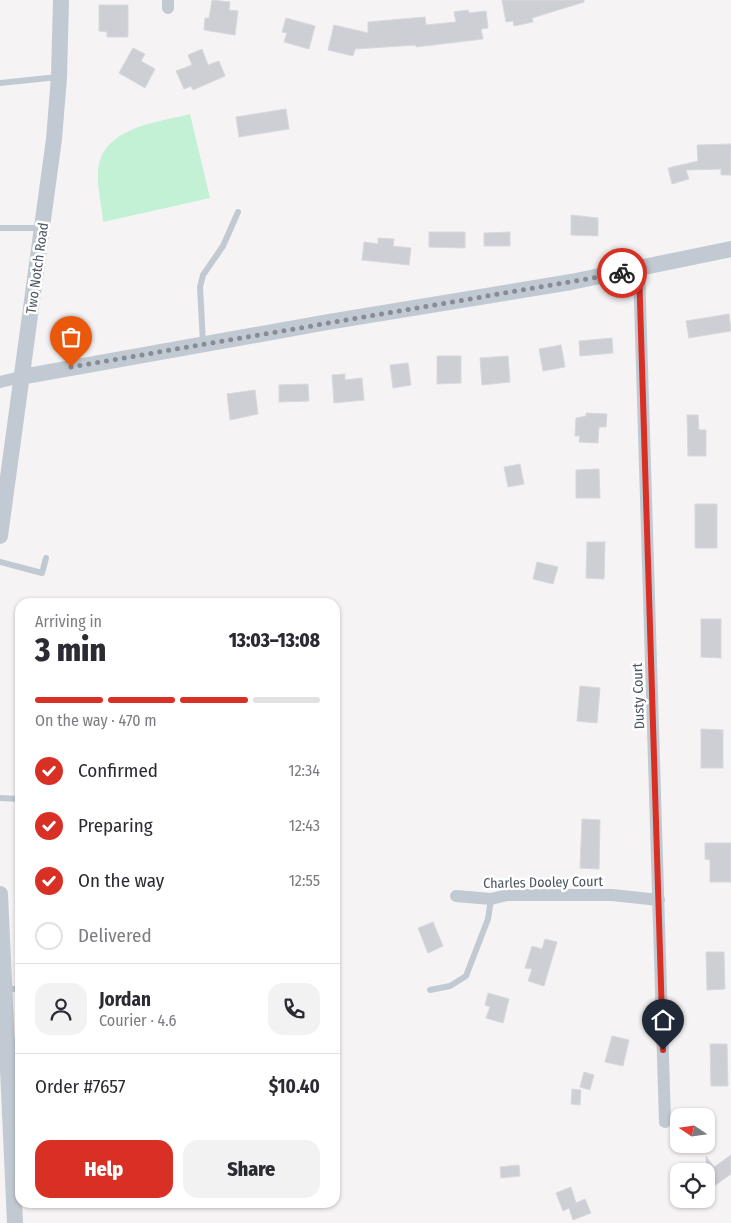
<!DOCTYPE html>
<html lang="en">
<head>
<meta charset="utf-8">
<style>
	:root { --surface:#fff; --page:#f2f2f3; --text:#2b2b33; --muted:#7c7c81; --line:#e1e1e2; --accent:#d93025 }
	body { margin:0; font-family:"Fira Sans Condensed",sans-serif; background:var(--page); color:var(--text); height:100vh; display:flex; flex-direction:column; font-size:19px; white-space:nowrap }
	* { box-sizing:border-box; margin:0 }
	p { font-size:16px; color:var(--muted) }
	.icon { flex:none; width:28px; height:28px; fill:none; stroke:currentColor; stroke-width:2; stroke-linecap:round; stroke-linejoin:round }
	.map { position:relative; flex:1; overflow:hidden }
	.details { position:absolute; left:15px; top:598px; width:325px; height:610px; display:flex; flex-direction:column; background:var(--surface); border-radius:15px; box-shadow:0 1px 4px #0004 }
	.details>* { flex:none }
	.needle { width:32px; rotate:283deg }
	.controls { position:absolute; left:670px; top:1108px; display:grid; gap:10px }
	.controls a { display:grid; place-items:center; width:45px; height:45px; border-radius:10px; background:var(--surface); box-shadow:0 1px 4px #0004; font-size:25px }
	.pin { position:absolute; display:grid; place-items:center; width:42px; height:42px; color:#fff; margin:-51px -21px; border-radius:50% 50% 50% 0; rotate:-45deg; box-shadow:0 0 5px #0007 }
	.pin .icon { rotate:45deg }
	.courier { position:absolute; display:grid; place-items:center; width:50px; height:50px; margin:-25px; border:4px solid #d93025; border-radius:50%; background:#fff; color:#222; box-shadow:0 1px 6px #0007 }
	.summary em { font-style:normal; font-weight:800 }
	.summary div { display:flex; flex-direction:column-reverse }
	.summary { display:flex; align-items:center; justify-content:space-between; height:85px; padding:0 20px }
	h1 { font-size:32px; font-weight:800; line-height:38px }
	.bar { display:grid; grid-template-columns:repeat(4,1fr); gap:8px 5px; align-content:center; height:60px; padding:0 20px }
	.bar i { height:6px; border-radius:4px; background:var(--line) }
	.bar .active { background:var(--accent) }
	.bar p { grid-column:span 4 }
	.line { display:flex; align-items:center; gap:12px; padding:0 20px; border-top:1px solid var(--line) }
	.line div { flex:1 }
	.round { display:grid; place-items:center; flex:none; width:52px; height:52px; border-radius:15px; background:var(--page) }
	ol { padding:0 20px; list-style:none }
	li { display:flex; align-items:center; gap:15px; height:55px }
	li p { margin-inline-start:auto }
	li .icon { padding:5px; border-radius:50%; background:var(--accent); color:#fff; stroke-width:4 }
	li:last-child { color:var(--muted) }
	li i { width:28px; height:28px; border:2px solid var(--line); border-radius:50% }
	.cta { display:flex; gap:10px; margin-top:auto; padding:10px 20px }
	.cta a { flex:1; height:58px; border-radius:15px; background:var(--accent); color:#fff; font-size:20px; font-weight:800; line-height:58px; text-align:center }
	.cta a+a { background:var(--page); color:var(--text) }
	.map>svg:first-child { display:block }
	.green { fill:#c3f1d5 }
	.building { fill:#cdcfd5; stroke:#d7d9de }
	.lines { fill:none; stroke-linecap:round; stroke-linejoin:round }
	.service { stroke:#c1cad2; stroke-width:6 }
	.minor { stroke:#c1cad2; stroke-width:12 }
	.tertiary { stroke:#c1cad2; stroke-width:16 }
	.done { stroke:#868d94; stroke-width:5; stroke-dasharray:0 9 }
	.route { stroke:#d93025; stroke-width:6 }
	.labels { text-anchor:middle; stroke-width:5; stroke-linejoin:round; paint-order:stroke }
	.street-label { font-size:14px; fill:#4a5661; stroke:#fff }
</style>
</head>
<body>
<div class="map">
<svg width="731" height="1223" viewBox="0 0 731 1223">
	<rect width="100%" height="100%" fill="#f5f3f3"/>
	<path class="green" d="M190,114L210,198L103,222C102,206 97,188 98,172C101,127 156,123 190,114Z"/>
	<path class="building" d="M212,0L230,2L229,10L238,11L235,35L204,30L205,18H209Z
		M502,0H584V2L532,18L533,22L514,26L513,21L506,22Z
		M99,5H128V37H107V32L99,31Z
		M468,10L469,13L486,11L488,28L481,29L483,39L416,47V45L355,49L353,56L328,50L334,25L368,33V22L425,17L426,25L456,22L454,12Z
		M286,18L315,26L309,49L284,42L287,33L282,32Z
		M133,48L145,54L141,61L155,69L145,88L119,73Z
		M202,49L208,65L219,61L225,76L193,90L191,86L184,89L176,71L192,65L188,55Z
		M286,109L289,129L239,137L236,117Z
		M731,144V175H721V169L686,170L689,179L672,184L668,168L698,161L697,145Z
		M571,215L598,218V236L571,235Z
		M429,232H465V248L429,247Z
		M510,232V246H484V233Z
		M378,238L394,239L393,246L411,248L409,265L362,260L364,242L378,244Z
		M729,314L731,331L689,338L686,321Z
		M612,338L613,353L580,356L579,341Z
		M561,345L565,367L543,371L539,349Z
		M437,356H461V383L437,384Z
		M508,356L510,382L482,385L480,358Z
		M408,363L411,385L393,388L390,365Z
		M345,374V380L362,378L364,400L334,403L332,375Z
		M308,384L309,401L279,402V385Z
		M255,390L258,414L230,420L227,394Z
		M586,413L607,414L606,427H599L598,443L579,442L580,436H575L576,418L586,416Z
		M687,415H698L699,430H706V456H688Z
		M520,464L524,484L508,487L504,467Z
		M599,469L600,498H576V470Z
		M695,504H717V548H695Z
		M587,542H605L604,579L586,578Z
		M537,562L558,567L553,584L533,579Z
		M701,619H721V658L701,657Z
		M580,686L600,688L597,723L577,721Z
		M701,729L723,730V768H701Z
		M582,819L600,820L599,869L580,868Z
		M705,843H731V882H710V860L705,859Z
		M433,922L443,946L428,953L418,928Z
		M545,939L557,942L544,986L528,981L532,969L525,968L532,946L542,949Z
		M706,952H724L725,989L707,990Z
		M488,993L509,999L503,1023L486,1018L490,1007L485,1005Z
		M612,1036L629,1040L623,1066L605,1062Z
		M710,1044H727L728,1086H711Z
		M584,1072L594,1075L590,1090L580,1087Z
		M572,1089L581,1090L580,1105L571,1104Z
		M731,1155V1174L706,1192V1156L714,1167Z
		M519,1165L520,1176L501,1178L500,1167Z
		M571,1187L576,1203L585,1199L591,1213L573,1220L569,1208L563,1211L556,1193Z"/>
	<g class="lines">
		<path class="service" d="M0,83L58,77
			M0,228H41
			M203,343L200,287L203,275L223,246L238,212
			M0,562L42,573L46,558
			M0,798L20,799
			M5,989H20
			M430,990L450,986L466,976L488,919L491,899
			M7,1040L20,1042"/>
		<path class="minor" d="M168,0V8
			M639,269L665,1122
			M0,382L21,377
			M456,896L491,899L507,895H612L659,900"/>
		<path class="tertiary" d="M21,377L328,322L571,282L731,249
			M0,536L54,139L59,77L61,0
			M0,894L15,1223"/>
	</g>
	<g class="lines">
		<path class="done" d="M71,367L622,273"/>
		<path class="route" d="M622,273L639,269L663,1050"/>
	</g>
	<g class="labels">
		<g class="street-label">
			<text transform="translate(37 268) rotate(-82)" y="5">Two Notch Road</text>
			<text transform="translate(638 696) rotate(-92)" y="5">Dusty Court</text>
			<text transform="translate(543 882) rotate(-1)" y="5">Charles Dooley Court</text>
		</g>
	</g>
</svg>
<div class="controls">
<a><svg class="needle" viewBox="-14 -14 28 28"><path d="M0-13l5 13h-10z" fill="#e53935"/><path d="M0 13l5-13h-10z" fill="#7c7c81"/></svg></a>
<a><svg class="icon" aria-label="locate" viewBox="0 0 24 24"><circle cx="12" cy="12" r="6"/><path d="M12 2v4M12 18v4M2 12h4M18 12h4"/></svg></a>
</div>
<div class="pin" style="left:71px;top:367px;background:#ea580c"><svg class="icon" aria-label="bag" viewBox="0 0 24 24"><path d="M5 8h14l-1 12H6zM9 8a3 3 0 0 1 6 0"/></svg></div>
<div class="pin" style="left:663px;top:1050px;background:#1f2937"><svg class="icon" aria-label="home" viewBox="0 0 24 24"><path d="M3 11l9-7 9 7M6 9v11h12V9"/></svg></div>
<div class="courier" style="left:622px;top:273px"><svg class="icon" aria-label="bike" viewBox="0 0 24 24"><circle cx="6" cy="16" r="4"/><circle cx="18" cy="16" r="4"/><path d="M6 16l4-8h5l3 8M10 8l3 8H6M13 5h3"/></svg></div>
<section class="details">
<div class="summary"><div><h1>3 min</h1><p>Arriving in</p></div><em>13:03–13:08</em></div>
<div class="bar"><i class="active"></i><i class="active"></i><i class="active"></i><i></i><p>On the way · 470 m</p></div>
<ol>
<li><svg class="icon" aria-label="check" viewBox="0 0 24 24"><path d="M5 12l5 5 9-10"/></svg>Confirmed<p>12:34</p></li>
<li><svg class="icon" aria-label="check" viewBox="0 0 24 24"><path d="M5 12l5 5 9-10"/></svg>Preparing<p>12:43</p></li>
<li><svg class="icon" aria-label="check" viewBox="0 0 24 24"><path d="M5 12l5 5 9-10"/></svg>On the way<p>12:55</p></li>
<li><i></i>Delivered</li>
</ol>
<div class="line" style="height:90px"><a class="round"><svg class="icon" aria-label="person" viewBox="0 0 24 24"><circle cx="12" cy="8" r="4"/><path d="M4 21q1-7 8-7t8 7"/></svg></a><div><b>Jordan</b><p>Courier · 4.6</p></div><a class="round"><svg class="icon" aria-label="phone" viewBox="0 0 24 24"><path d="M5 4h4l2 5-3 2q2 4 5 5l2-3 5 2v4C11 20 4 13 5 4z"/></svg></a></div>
<div class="line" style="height:65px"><div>Order #7657</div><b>$10.40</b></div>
<div class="cta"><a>Help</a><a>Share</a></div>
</section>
</div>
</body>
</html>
